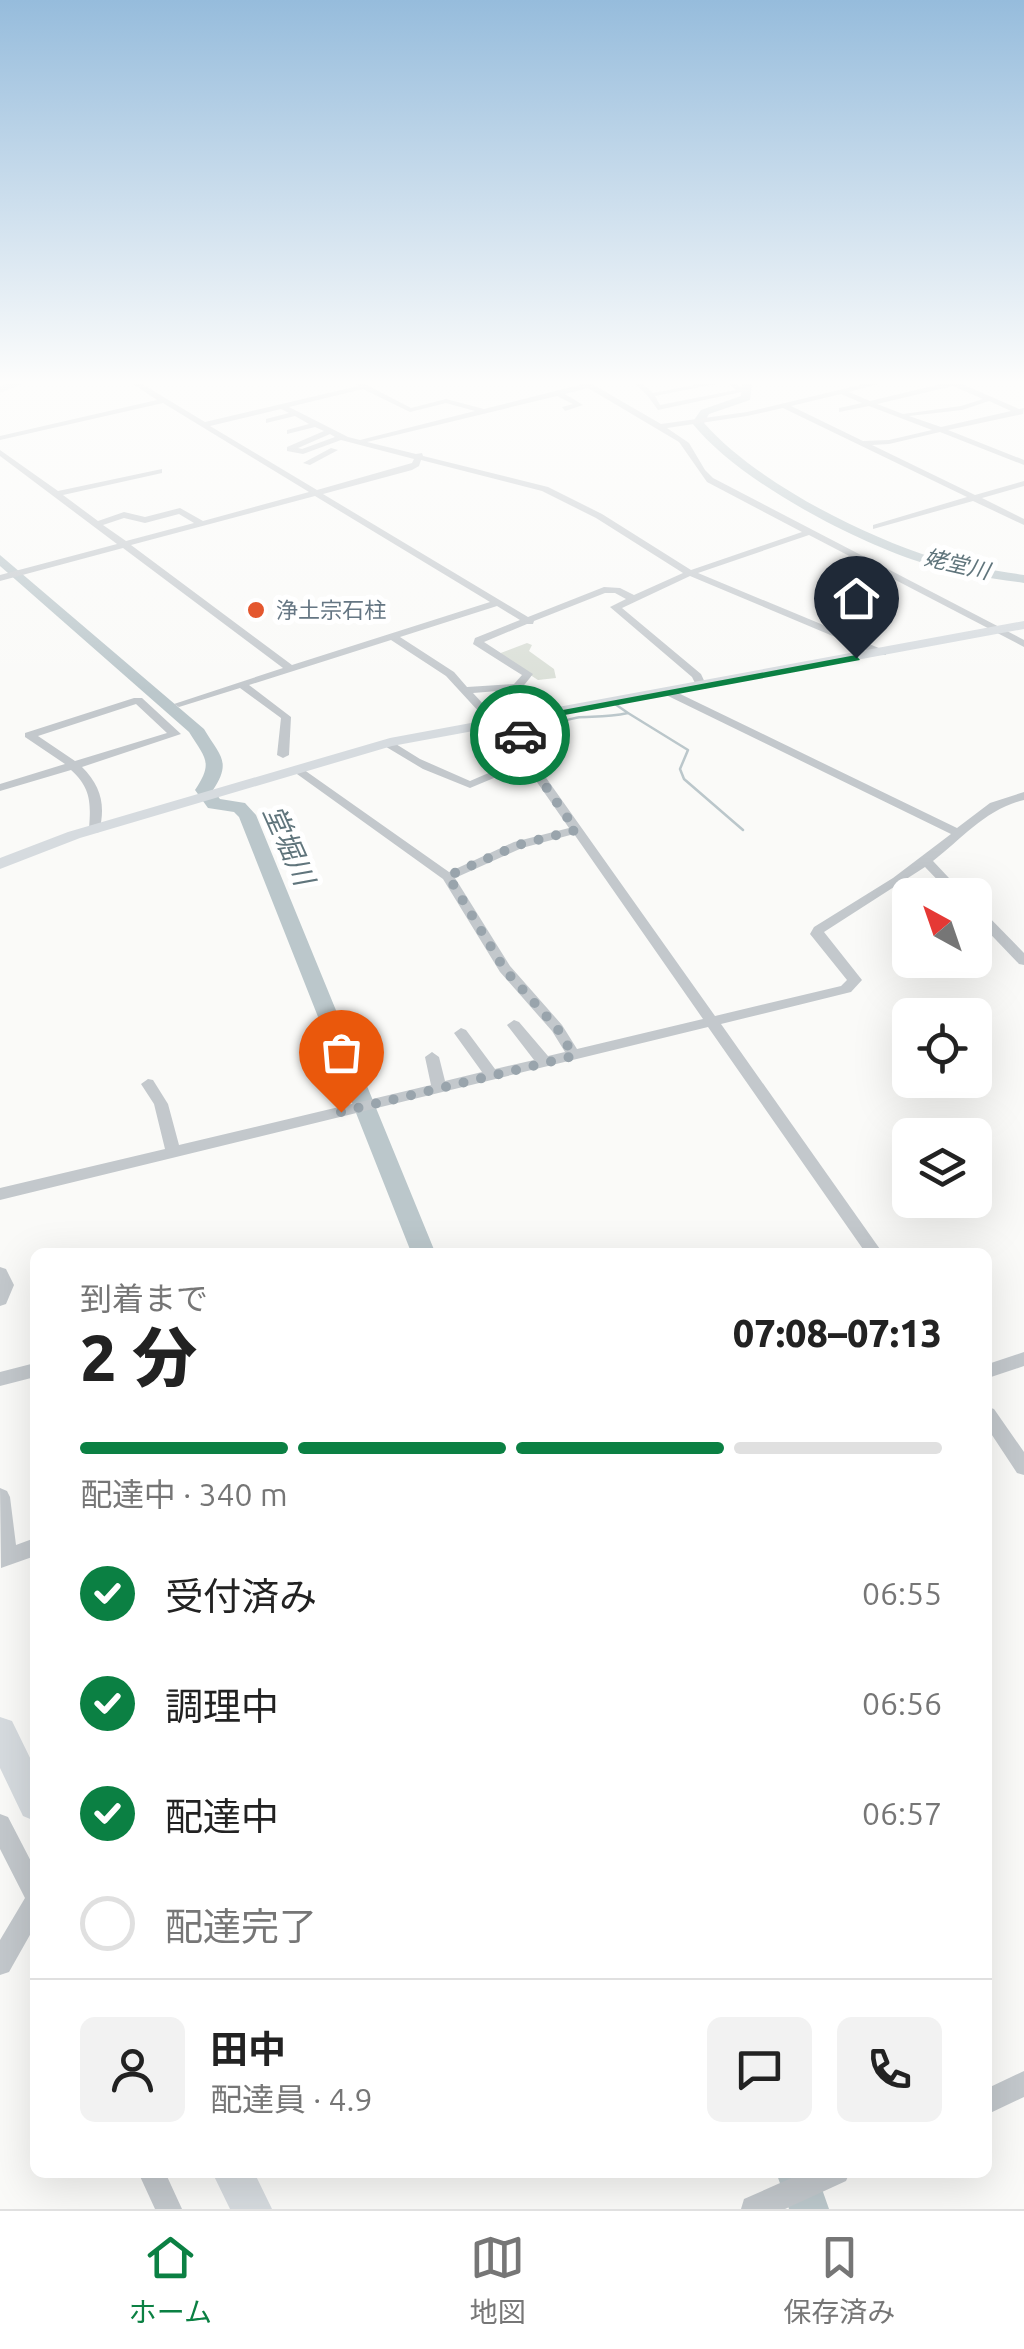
<!DOCTYPE html>
<html lang="ja">
<head>
<meta charset="utf-8">
<style>
	:root { --surface:#fff; --page:#f2f2f2; --text:#222; --muted:#767676; --line:#e0e0e0; --accent:#0b8043 }
	body { margin:0; font-family:Ubuntu,"Noto Sans JP",sans-serif; background:var(--page); color:var(--text); height:100vh; display:flex; flex-direction:column; font-size:38px; white-space:nowrap }
	* { box-sizing:border-box; margin:0 }
	p { font-size:32px; color:var(--muted) }
	.icon { flex:none; width:55px; height:55px; fill:none; stroke:currentColor; stroke-width:2; stroke-linecap:round; stroke-linejoin:round }
	.map { position:relative; flex:1; overflow:hidden }
	.panel { position:absolute; left:30px; top:1248px; width:962px; height:930px; display:flex; flex-direction:column; background:var(--surface); border-radius:15px; box-shadow:0 10px 40px #0002 }
	.panel>* { flex:none }
	.needle { width:65px; rotate:320deg }
	.tools { position:absolute; left:892px; top:878px; display:grid; gap:20px }
	.tools a { display:grid; place-items:center; width:100px; height:100px; border-radius:15px; background:var(--surface); box-shadow:0 10px 40px #0002; font-size:50px }
	.pin { position:absolute; display:grid; place-items:center; width:85px; height:85px; color:#fff; margin:-102px -42px; border-radius:50% 50% 50% 0; rotate:-45deg; box-shadow:0 0 10px #0007 }
	.pin .icon { rotate:45deg }
	.courier { position:absolute; display:grid; place-items:center; width:100px; height:100px; margin:-50px; border:8px solid #0b8043; border-radius:50%; background:#fff; color:#222; box-shadow:0 2px 12px #0007 }
	.overview em { font-style:normal; font-weight:800 }
	.overview div { display:flex; flex-direction:column-reverse }
	.overview { display:flex; align-items:center; justify-content:space-between; height:170px; padding:0 50px }
	h1 { font-size:65px; font-weight:800; line-height:75px }
	.bar { display:grid; grid-template-columns:repeat(4,1fr); gap:15px 10px; align-content:center; height:120px; padding:0 50px }
	.bar i { height:12px; border-radius:8px; background:var(--line) }
	.bar .current { background:var(--accent) }
	.bar p { grid-column:span 4 }
	.line { display:flex; align-items:center; gap:25px; padding:0 50px; border-top:2px solid var(--line) }
	.line div { flex:1 }
	.round { display:grid; place-items:center; flex:none; width:105px; height:105px; border-radius:15px; background:var(--page) }
	ol { padding:0 50px; list-style:none }
	li { display:flex; align-items:center; gap:30px; height:110px }
	li p { margin-inline-start:auto }
	li .icon { padding:10px; border-radius:50%; background:var(--accent); color:#fff; stroke-width:4 }
	li:last-child { color:var(--muted) }
	li i { width:55px; height:55px; border:5px solid var(--line); border-radius:50% }
	.tab-bar { display:flex; justify-content:space-around; align-items:center; height:140px; border-top:2px solid var(--line); background:var(--surface); font-size:28px; color:var(--muted) }
	.tab-bar a { display:grid; justify-items:center; gap:5px }
	.tab-bar .current { color:var(--accent) }
	.map>svg:first-child { display:block }
	.green { fill:#dadfd7 }
	.lines { fill:none; stroke-linecap:round; stroke-linejoin:round }
	.stream { stroke:#bbc7cb; stroke-width:2.5 }
	.river { fill:#bbc7cb; fill-rule:evenodd }
	.minor { fill:#c3c8cc; fill-rule:evenodd }
	.major { fill:#d6dbdf; fill-rule:evenodd }
	.highway { fill:#d6dbdf; fill-rule:evenodd }
	.route { fill:#0b8043 }
	.done { stroke:#99a4ac; stroke-width:10; stroke-dasharray:0 18 }
	.poi-dot { fill:#e4572e; stroke:#fff; stroke-width:4 }
	.labels { text-anchor:middle; stroke-width:10; stroke-linejoin:round; paint-order:stroke }
	.far-water-label { font-size:22px; font-style:italic; fill:#60757c; stroke:#fff }
	.far-poi-label { font-size:22px; fill:#657683; stroke:#fff; text-anchor:start }
	.water-label { font-size:28px; font-style:italic; fill:#60757c; stroke:#fff }
</style>
</head>
<body>
<div class="map">
<svg width="1024" height="2209" viewBox="0 0 1024 2209">
	<rect width="100%" height="100%" fill="#fafaf8"/>
	<path class="green" d="M527,643L532,645L529,651L554,669L556,678L538,680L498,654Z"/>
	<g class="lines">
		<path class="stream" d="M628,713L688,750L680,769L684,779L743,830
			M537,765L535,756C565,701 579,724 628,713L615,704"/>
		<path class="river" d="M742,384H752L750,400L709,414L704,423C755,481 859,534 934,558C963,567 994,570 1024,575V583C991,578 958,574 926,564C855,542 738,481 692,423L701,410L741,396Z
			M0,555L204,729C220,756 232,761 213,790L220,799L245,803L256,815L435,1252H411L239,817L234,812L208,808L195,790C214,762 205,758 189,732L0,566Z
			M776,2172H816L829,2209H789Z"/>
		<path class="minor" d="M133,384H142L205,422L358,386L356,384H365L411,408L446,399L484,409L583,384H592L661,424L747,412L864,384H878L849,392L870,401L941,384H962L1019,409L1024,408L1023,414L948,430L1024,460V465L940,432L889,444L872,445L975,495L1024,481V486L982,498L1024,519V525L973,501L873,529V525L967,497L783,408L747,416L667,428L689,443L705,470L713,478L1024,640V647L809,535L698,573L886,651V655H878L690,576L622,608L701,674L707,687L706,689H698L692,677L610,607L626,599L615,593H605L534,621L533,624H527L484,642L533,674L521,689L473,693L498,720L504,721L538,742L540,744L532,758L715,1016L841,986L847,980L810,934L814,927L893,878L951,834L666,695V691H674L957,828L990,803L1024,792V800C986,809 963,838 933,861L965,895H952L925,867L824,932L862,980L851,992L721,1024L882,1252H865L708,1027L0,1200V1188L165,1149L154,1104L141,1084L148,1079L153,1080L168,1104L179,1145L431,1085L425,1057L432,1052L439,1057L445,1081L482,1072L454,1033L461,1028L466,1030L495,1069L534,1060L507,1025L514,1020L519,1022L548,1056L565,1052L552,1031L500,972L443,879L290,769L292,767H300L449,872L514,842L569,828L525,765L470,788L423,769L383,745V741H391L420,759L470,781L521,759L528,745L498,727L492,726L446,676L391,640L249,685L291,717L289,755L283,758L277,755L281,718L240,688L179,707L174,704L283,668L123,548L0,581V575L117,544L0,456V450L58,491L162,469V473L63,495L98,521L124,512L145,517L180,508L203,521L309,492L163,403L0,440V436L157,400ZM953,386L983,399L961,406L903,414L877,404ZM588,388L679,442L707,482L802,532L691,570L602,514L548,487L423,456L422,453L416,454L367,442L557,396L573,404L562,407L565,411L583,405L565,394ZM363,389L410,412L446,403L475,411L360,440L348,437L289,407ZM841,394L862,403L839,408V412L869,406L932,430L889,440L863,441L791,406ZM989,401L1011,411L941,427L909,416L962,410ZM281,409L289,413L266,419V423L295,416L309,424L287,430V434L315,427L324,431L287,447V451L303,454L341,440L414,459L412,463L317,490L210,426ZM330,434L335,437L302,449L298,448ZM421,460L542,491L596,518L683,573L634,595L620,588L604,587L528,617L323,494L412,470L419,466ZM315,496L490,602L292,665L131,545ZM179,514L194,523L126,541L103,525L124,518L145,523ZM497,606L520,620L475,638L473,644L522,675L514,684L467,687L454,672L400,637ZM574,834L703,1019L577,1049L562,1025L510,966L455,878L522,848Z
			M635,384H643L653,393L699,384H716L655,396L660,405L736,390L729,384H737L746,391L658,410L647,395Z
			M331,448L338,450L310,465L303,463Z
			M134,698H142L181,734L82,767C101,786 106,805 99,832L95,833L89,829C91,803 91,788 71,770L0,791V784L65,764L25,737V733ZM136,704L167,733L75,761L38,736Z
			M975,907L980,908L1024,953V965L1019,964L975,918Z
			M0,1267L6,1269L14,1285L6,1304L0,1306Z
			M1024,1352V1366L988,1378V1364Z
			M35,1363V1377L0,1386V1372Z
			M988,1407L994,1409L1024,1452V1475L1017,1473L988,1429Z
			M0,1488L7,1491L10,1497L16,1545L35,1538V1556L1,1568Z
			M0,1814L8,1817L35,1869V1926L9,1972L0,1975V1940L25,1898L0,1849Z
			M1024,2071V2097L988,2114V2088Z
			M138,2172H165L182,2209H155Z
			M805,2172H850L846,2181L785,2209H741L744,2199Z"/>
		<path class="major" d="M1024,621V629L392,746L80,838L0,869V858L68,832L390,738Z"/>
		<path class="highway" d="M6,384H22L0,393V386Z
			M0,1717L12,1721L35,1768V1821L23,1816L0,1768Z
			M212,2172H254L272,2209H230Z"/>
	</g>
	<linearGradient id="sky" x2="0" y2="1"><stop stop-color="#96bcdc"/><stop offset="0.55" stop-color="#fdfdfc"/><stop offset="1" stop-color="#fdfdfc" stop-opacity="0"/></linearGradient>
	<rect width="1024" height="694" fill="url(#sky)"/>
	<path class="route" d="M856,655L860,660L511,725L526,735L520,739L494,723Z"/>
	<g class="lines">
		<path class="done" d="M341,1112L574,1056L557,1028L505,970L448,876L518,845L576,830L526,758L534,744L520,735"/>
	</g>
	<circle class="poi-dot" cx="256" cy="610" r="10"/>
	<g class="labels">
		<g class="far-water-label">
			<text transform="translate(957 564) rotate(13)" y="8">姥堂川</text>
		</g>
		<g class="far-poi-label">
			<text x="276" y="618">浄土宗石柱</text>
		</g>
		<g class="water-label">
			<text transform="translate(289 845) rotate(66)" y="10">堂堀川</text>
		</g>
	</g>
</svg>
<div class="tools">
<a><svg class="needle" viewBox="-14 -14 28 28"><path d="M0-13l5 13h-10z" fill="#e53935"/><path d="M0 13l5-13h-10z" fill="#767676"/></svg></a>
<a><svg class="icon" aria-label="locate" viewBox="0 0 24 24"><circle cx="12" cy="12" r="6"/><path d="M12 2v4M12 18v4M2 12h4M18 12h4"/></svg></a>
<a><svg class="icon" aria-label="layers" viewBox="0 0 24 24"><path d="M12 4l9 5-9 5-9-5zM3 14l9 5 9-5"/></svg></a>
</div>
<div class="pin" style="left:341px;top:1112px;background:#ea580c"><svg class="icon" aria-label="bag" viewBox="0 0 24 24"><path d="M5 8h14l-1 12H6zM9 8a3 3 0 0 1 6 0"/></svg></div>
<div class="pin" style="left:856px;top:658px;background:#1f2937"><svg class="icon" aria-label="home" viewBox="0 0 24 24"><path d="M3 11l9-7 9 7M6 9v11h12V9"/></svg></div>
<div class="courier" style="left:520px;top:735px"><svg class="icon" aria-label="car" viewBox="0 0 24 24"><path d="M5 17H2v-5l4-1 3-4h7l3 4 3 1v5h-3M9 17h6M6 11h13"/><circle cx="7" cy="17" r="2"/><circle cx="17" cy="17" r="2"/></svg></div>
<section class="panel">
<div class="overview"><div><h1>2 分</h1><p>到着まで</p></div><em>07:08–07:13</em></div>
<div class="bar"><i class="current"></i><i class="current"></i><i class="current"></i><i></i><p>配達中 · 340 m</p></div>
<ol>
<li><svg class="icon" aria-label="check" viewBox="0 0 24 24"><path d="M5 12l5 5 9-10"/></svg>受付済み<p>06:55</p></li>
<li><svg class="icon" aria-label="check" viewBox="0 0 24 24"><path d="M5 12l5 5 9-10"/></svg>調理中<p>06:56</p></li>
<li><svg class="icon" aria-label="check" viewBox="0 0 24 24"><path d="M5 12l5 5 9-10"/></svg>配達中<p>06:57</p></li>
<li><i></i>配達完了</li>
</ol>
<div class="line" style="height:180px"><a class="round"><svg class="icon" aria-label="person" viewBox="0 0 24 24"><circle cx="12" cy="8" r="4"/><path d="M4 21q1-7 8-7t8 7"/></svg></a><div><b>田中</b><p>配達員 · 4.9</p></div><a class="round"><svg class="icon" aria-label="chat" viewBox="0 0 24 24"><path d="M4 5h16v11H9l-5 4z"/></svg></a><a class="round"><svg class="icon" aria-label="phone" viewBox="0 0 24 24"><path d="M5 4h4l2 5-3 2q2 4 5 5l2-3 5 2v4C11 20 4 13 5 4z"/></svg></a></div>
</section>
</div>
<nav class="tab-bar">
<a class="current"><svg class="icon" aria-label="home" viewBox="0 0 24 24"><path d="M3 11l9-7 9 7M6 9v11h12V9"/></svg>ホーム</a>
<a><svg class="icon" aria-label="map" viewBox="0 0 24 24"><path d="M3 6l6-2 6 2 6-2v14l-6 2-6-2-6 2zM9 4v14M15 6v14"/></svg>地図</a>
<a><svg class="icon" aria-label="saved" viewBox="0 0 24 24"><path d="M7 4h10v16l-5-4-5 4z"/></svg>保存済み</a>
</nav>
</body>
</html>
